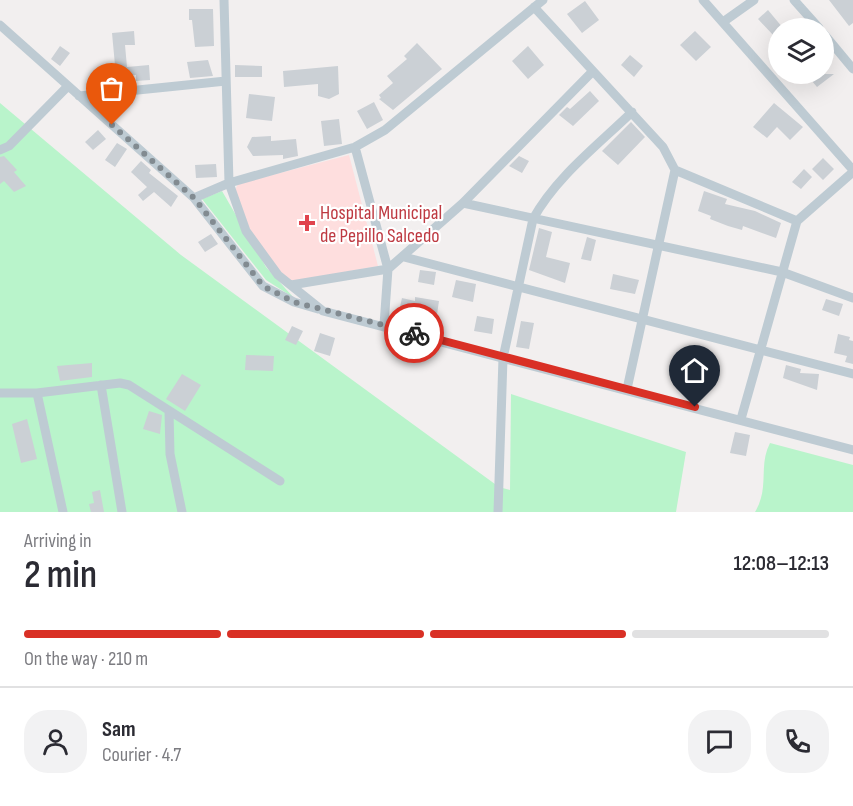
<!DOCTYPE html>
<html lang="en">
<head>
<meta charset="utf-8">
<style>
	:root { --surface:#fff; --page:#f2f2f3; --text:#2b2b33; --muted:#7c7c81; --line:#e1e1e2; --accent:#d93025 }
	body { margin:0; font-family:"Sofia Sans Condensed",sans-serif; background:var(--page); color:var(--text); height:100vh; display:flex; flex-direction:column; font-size:22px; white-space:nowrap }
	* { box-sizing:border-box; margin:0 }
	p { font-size:20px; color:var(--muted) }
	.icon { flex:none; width:33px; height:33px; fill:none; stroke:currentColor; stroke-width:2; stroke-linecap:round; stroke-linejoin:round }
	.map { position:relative; height:512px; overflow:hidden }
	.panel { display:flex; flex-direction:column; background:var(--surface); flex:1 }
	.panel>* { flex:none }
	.tools { position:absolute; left:768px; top:18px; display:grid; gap:12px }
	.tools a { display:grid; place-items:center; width:66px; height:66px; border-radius:50%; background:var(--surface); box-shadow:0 6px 24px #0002; font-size:30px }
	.pin { position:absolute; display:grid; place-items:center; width:51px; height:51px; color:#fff; margin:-62px -26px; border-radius:50% 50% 50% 0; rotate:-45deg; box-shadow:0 0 6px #0007 }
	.pin .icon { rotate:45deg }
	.courier { position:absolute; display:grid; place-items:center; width:60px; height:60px; margin:-30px; border:4px solid #d93025; border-radius:50%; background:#fff; color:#222; box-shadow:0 2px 8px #0007 }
	.summary em { font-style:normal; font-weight:600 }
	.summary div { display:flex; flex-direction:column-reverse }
	.summary { display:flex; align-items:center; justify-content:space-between; height:102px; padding:0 24px }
	h1 { font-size:39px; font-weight:600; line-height:45px }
	.bar { display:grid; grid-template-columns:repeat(4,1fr); gap:9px 6px; align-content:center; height:72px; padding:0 24px }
	.bar i { height:8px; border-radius:4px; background:var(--line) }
	.bar .current { background:var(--accent) }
	.bar p { grid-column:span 4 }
	.line { display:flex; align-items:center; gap:15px; padding:0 24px; border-top:2px solid var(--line) }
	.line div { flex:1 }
	.round { display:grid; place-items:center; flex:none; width:63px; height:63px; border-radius:24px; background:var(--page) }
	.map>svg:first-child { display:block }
	.medical { fill:#fedede }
	.green { fill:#b9f4cb }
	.building { fill:#cbd0d5 }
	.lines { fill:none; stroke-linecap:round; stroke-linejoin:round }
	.minor { stroke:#becbd3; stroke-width:9 }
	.done { stroke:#828b91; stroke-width:6; stroke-dasharray:0 10.8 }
	.route { stroke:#d93025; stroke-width:8 }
	.health-dot { fill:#e0444e; stroke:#fff; stroke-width:2 }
	.labels { text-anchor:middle; stroke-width:4.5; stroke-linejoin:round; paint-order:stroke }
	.health-label { font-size:20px; fill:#be3a42; stroke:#fff; text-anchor:start }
</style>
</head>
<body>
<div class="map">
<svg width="853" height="512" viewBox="0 0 853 512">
	<rect width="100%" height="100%" fill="#f2efef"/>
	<path class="medical" d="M349,155L378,266L294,281L285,278L251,233L235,190L238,184Z"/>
	<path class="green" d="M0,103L181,255L499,487L510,490L511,394L686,452L676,512H0Z
		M222,191L266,267L294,298L266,280L202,199Z
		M770,443L853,465V512H755C770,487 758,466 770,443Z"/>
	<path class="building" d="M829,0H853V23L849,26Z
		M585,1L599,20L582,33L567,14Z
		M189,9H213L214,46L195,47L192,20H189Z
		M768,10L783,28H778V32L774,36L758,19Z
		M134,31L135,45H125L127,67L149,65L150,80L136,81V75L116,76L112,33Z
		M695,31L711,47L696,61L680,45Z
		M417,43L442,69L393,110L379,99L381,98L379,95L393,83L387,76L407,59L404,56Z
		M60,46L70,53L60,66L51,59Z
		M528,46L544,65L528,79L512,61Z
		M630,55L643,66L634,77L621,65Z
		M208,60L213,76L190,78L187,62Z
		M235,65L262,66V77H235Z
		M338,66L339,94L329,99L318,96V84L284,87L283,71Z
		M806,74H834L817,87Z
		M590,91L599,101L573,126L559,115L567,107L570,109Z
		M249,94L275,97L272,121L246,118Z
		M374,102L383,120L367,129L357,111Z
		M774,103L803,127L790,140L777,127L767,138L753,127Z
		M339,119L342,144L324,146L321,121Z
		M631,122L645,137L618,165L602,151Z
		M98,130L106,139L93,150L85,142Z
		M271,136V141L296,139L298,156L283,159V155L253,156L247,147L252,137Z
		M117,143L127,149L115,167L105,160Z
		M4,156L17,170L14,172L26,186L14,192L4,181L0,184V157Z
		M519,156L529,161L522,173L509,166Z
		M823,158L834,169L823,180L812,169Z
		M141,161L151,170L149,173L178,196L171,207L154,192L143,201L138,195L147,187L131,172Z
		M216,164L217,177L196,178L195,165Z
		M804,169L812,177L801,189L792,182Z
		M704,191L727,199L725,204L755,211L781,223L776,238L743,226L742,230L728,226L710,219L711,216L698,211Z
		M539,228L552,232L546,257L570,263L565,283L529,270Z
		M211,234L218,244L205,252L198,242Z
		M587,237L596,240L591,261L581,259Z
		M420,270L436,272L434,285L418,282Z
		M613,274L639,280L635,294L610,289Z
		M456,280L476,284L473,302L452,297Z
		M415,297L439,301L436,321L398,316L402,298L415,301Z
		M826,299L843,304L839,316L822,310Z
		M477,316L494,319L492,334L474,331Z
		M521,321L534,323L529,349L516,347Z
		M292,326L303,331L296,345L285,340Z
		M320,333L335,338L330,356L314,351Z
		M838,334L850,337L849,340L853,341V364L845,362L847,356L834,353Z
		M246,355L274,356L273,371L245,370Z
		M92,363V377L60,381L57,366Z
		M786,365L801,369L800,373L819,374L817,390L783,378Z
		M182,374L201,385L185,411L166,399Z
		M149,411L162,415L160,434L143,429Z
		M27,419L37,459L21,463L12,424Z
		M735,432L750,435L746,456L730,453Z
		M100,490L104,512H91L89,504L94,503L92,492Z"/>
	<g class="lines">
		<path class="minor" d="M224,0L229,183L246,231L278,275L323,311L853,450
			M703,0L853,170
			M794,0L819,28
			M534,7L663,147L675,170L627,389
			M723,22L754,0
			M0,25L194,198L263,286L294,302L318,309
			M824,34L853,69
			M79,96L226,81
			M355,147L388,269L384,325
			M0,150L9,146L68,86
			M675,170L797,221
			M194,198L229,183L355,147L385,130L543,0
			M463,203L782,272L853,298
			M404,257L853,374
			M291,285L388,269L463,203L592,72
			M101,385L122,512
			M0,393H37L120,383L129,385L280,481
			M37,393L63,512
			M169,411L170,454L182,512
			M741,419L797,221L853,172
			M498,512L503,358L533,219C556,177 598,145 632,112"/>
	</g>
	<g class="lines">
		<path class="done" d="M112,125L194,198L263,286L294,302L414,333"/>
		<path class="route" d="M414,333L695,407"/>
	</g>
	<path class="health-dot" d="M304 214h6v6h6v6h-6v6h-6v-6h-6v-6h6z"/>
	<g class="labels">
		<g class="health-label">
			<text x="320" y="219">Hospital Municipal<tspan x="320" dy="23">de Pepillo Salcedo</tspan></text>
		</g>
	</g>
</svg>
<div class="tools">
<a><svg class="icon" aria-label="layers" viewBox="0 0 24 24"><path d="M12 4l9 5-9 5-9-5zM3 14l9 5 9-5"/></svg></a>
</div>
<div class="pin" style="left:112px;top:125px;background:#ea580c"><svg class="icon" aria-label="bag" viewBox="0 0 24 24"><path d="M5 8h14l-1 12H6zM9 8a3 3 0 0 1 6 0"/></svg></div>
<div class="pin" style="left:695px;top:407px;background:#1f2937"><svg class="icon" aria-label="home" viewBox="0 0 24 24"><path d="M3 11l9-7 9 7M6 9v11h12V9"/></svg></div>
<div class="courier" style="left:414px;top:333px"><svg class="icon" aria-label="bike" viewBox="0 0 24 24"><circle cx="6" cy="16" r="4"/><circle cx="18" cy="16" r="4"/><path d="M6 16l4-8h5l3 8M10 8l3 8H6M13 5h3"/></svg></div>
</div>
<section class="panel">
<div class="summary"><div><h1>2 min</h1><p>Arriving in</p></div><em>12:08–12:13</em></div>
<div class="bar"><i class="current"></i><i class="current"></i><i class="current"></i><i></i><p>On the way · 210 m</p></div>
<div class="line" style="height:108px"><a class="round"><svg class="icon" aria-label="person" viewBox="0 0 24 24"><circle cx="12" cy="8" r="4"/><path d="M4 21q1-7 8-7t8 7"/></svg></a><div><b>Sam</b><p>Courier · 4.7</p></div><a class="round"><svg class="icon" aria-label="chat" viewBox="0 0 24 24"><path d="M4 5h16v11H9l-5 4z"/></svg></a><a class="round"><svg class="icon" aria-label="phone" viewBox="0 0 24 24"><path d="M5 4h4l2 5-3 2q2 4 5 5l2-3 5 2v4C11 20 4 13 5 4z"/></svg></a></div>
</section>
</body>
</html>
